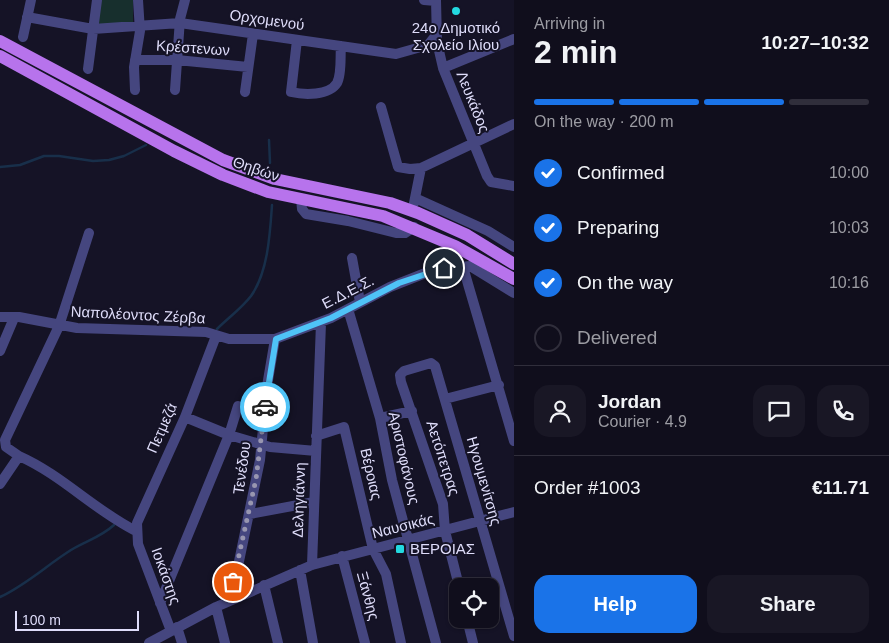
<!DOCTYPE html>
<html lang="en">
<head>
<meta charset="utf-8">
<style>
	:root { --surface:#100e1c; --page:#191725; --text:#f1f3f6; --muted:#9c9ca3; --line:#302e3b; --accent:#1a73e8 }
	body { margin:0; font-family:Helvetica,sans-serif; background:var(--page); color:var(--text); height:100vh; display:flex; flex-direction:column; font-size:19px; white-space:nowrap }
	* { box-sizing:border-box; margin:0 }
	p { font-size:16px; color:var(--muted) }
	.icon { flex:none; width:28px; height:28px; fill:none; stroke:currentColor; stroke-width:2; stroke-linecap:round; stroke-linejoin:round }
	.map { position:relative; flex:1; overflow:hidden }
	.sheet { display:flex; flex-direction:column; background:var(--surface); width:375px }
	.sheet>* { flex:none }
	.tools { position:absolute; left:449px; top:578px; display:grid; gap:10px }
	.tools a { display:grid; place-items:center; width:50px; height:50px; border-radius:10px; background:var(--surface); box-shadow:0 1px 4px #0004,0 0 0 1px var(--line); font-size:25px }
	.scale { position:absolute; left:15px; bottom:12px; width:124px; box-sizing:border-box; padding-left:5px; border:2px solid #dfddfa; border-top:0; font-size:14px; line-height:18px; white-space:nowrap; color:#dfddfa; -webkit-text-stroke:4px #151326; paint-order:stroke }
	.pin { position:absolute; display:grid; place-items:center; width:42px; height:42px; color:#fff; margin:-21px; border:2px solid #fff; border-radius:50%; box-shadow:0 1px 5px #0007 }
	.courier { position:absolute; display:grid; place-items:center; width:50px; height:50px; margin:-25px; border:4px solid #4fc3f7; border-radius:50%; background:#fff; color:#222; box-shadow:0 1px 6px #0007 }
	.summary em { font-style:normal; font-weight:600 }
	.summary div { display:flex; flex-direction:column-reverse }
	.summary { display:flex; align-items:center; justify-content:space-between; height:85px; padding:0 20px }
	h1 { font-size:32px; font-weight:600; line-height:38px }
	.bar { display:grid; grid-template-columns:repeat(4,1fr); gap:8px 5px; align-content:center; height:60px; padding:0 20px }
	.bar i { height:6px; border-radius:4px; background:var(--line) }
	.bar .active { background:var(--accent) }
	.bar p { grid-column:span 4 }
	.line { display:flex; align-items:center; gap:12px; padding:0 20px; border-top:1px solid var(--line) }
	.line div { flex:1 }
	.round { display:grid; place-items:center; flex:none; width:52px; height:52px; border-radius:15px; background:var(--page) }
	ol { padding:0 20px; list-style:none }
	li { display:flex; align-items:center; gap:15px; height:55px }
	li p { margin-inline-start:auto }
	li .icon { padding:5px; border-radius:50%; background:var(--accent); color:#fff; stroke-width:4 }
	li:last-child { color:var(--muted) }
	li i { width:28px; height:28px; border:2px solid var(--line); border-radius:50% }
	.action { display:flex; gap:10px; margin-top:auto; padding:10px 20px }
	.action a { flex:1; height:58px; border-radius:15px; background:var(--accent); color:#fff; font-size:20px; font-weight:600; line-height:58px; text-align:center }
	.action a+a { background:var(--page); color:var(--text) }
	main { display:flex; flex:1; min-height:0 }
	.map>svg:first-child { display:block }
	.green { fill:#172f2d }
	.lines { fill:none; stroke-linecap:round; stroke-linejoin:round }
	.stream { stroke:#182f4a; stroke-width:2.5 }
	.minor { stroke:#45467f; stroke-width:10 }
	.major { stroke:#b773ec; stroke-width:12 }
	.done { stroke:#9896b0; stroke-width:5; stroke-dasharray:0 9 }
	.route { stroke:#4fc3f7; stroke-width:6 }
	.poi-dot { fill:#23d9e0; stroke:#151326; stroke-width:2 }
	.labels { text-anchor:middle; stroke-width:4; stroke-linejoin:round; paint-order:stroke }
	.street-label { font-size:15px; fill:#dfddfa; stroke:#151326 }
	.poi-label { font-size:15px; fill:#dfddfa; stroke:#151326 }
</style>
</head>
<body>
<main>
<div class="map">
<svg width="514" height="643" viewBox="0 0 514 643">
	<rect width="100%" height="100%" fill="#151326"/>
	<path class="green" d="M100,0H133V23L98,26Z"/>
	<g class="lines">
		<path class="stream" d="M269,140L270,163
			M0,167L20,165L44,156H59L93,161L109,160L124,156L146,145
			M217,329C228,318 242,308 251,296C268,272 270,234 272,205
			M0,597C26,585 47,565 71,550C86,541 101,537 114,525"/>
		<path class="minor" d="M424,0L436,1
			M436,0L437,42L443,68L487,176L491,182L514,186
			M27,17L93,29L180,23L396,54L428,45L436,35
			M23,37L31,0
			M297,40L291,92C304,95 329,96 337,83C342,74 340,56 341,46
			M135,60H177L248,67
			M443,68L514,39
			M88,69L97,0
			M135,90L134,67L140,31L138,0
			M175,90L180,19L185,0
			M245,92L253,34
			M381,107L398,167L410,169L421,168L514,124
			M415,198L488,231L514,247
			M301,199L302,209L306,214L348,221L396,233H405L414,227
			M414,203L421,168
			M352,258L360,302
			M463,267L514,441
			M348,309L380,418L392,480L436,643
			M0,317H19L77,328L206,332L229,339H275L331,318L390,287L433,270L470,266L514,293
			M0,351L14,318
			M445,399L499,385
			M185,417L229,435L270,447L316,451
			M380,418L412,411
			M316,436L344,427L373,549L386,574L401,643
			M19,456C62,475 94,510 136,531
			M0,484L19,456L6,447L5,440L59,326L89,233
			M250,514L314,502
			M342,556L365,643
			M312,565L321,323
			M300,570L313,643
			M264,585L278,643
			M459,586L445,531L443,504L401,382L400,375L404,371L431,363L435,366L514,636
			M231,600L260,460L267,386L275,339
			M160,603L229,435L238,406
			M216,607L225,643
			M467,619L473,643
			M177,627L182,643
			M171,631L138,544L137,523L185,417L216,336
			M149,643L216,607L312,565L514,512"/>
		<path class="major" d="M0,41L223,160L275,179L390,203L418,213L467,235L514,264
			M0,56L174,151L223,175L268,192L383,216L455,246L514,279"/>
	</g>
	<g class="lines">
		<path class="done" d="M233,582L256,479L265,407"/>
		<path class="route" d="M265,407L276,339L331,318L399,283L444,268"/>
	</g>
	<g class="poi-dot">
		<circle cx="456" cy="11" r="5"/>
		<rect x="395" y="544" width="10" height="10" rx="2.5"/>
	</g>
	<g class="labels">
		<g class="street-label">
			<text transform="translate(267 20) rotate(8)" y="5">Ορχομενού</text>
			<text transform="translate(193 48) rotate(4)" y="5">Κρέστενων</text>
			<text transform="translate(473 102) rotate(68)" y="5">Λευκάδος</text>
			<text transform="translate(256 169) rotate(19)" y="5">Θηβών</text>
			<text transform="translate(348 292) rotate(-27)" y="5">Ε.Δ.Ε.Σ.</text>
			<text transform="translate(138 315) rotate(3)" y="5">Ναπολέοντος Ζέρβα</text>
			<text transform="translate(162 428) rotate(-66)" y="5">Πετμεζά</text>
			<text transform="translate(404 458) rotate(77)" y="5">Αριστοφάνους</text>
			<text transform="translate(443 458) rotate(72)" y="5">Αετόπετρας</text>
			<text transform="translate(242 468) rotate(-82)" y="5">Τενέδου</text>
			<text transform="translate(371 474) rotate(77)" y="5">Βέροιας</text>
			<text transform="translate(484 481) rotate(74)" y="5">Ηγουμενίτσης</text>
			<text transform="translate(299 500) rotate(-88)" y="5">Δεληγιάννη</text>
			<text transform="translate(403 526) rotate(-14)" y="5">Ναυσικάς</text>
			<text transform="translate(166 576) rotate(70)" y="5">Ιοκάστης</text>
			<text transform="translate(368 596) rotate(75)" y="5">Ξάνθης</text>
		</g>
		<g class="poi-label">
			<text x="456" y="33">24ο Δημοτικό<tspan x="456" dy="17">Σχολείο Ιλίου</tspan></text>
			<text x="410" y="554" text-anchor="start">ΒΕΡΟΙΑΣ</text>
		</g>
	</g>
</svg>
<div class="tools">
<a><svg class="icon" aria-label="locate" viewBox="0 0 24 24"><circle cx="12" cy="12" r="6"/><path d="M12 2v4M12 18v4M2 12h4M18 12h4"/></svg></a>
</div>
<div class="scale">100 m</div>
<div class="pin" style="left:233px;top:582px;background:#ea580c"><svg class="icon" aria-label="bag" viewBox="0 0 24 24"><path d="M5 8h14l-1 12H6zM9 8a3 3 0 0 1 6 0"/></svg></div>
<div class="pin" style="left:444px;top:268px;background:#1f2937"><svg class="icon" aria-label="home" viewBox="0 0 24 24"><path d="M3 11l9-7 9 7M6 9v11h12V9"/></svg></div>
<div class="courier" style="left:265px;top:407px"><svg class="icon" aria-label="car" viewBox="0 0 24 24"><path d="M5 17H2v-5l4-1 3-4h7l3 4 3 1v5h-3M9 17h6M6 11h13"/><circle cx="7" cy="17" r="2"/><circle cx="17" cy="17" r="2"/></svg></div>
</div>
<section class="sheet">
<div class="summary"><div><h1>2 min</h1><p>Arriving in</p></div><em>10:27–10:32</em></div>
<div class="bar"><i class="active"></i><i class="active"></i><i class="active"></i><i></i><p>On the way · 200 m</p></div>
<ol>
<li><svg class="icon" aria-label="check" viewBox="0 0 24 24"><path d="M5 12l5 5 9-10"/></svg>Confirmed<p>10:00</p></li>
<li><svg class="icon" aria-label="check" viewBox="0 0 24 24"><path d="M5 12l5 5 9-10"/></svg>Preparing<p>10:03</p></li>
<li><svg class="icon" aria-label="check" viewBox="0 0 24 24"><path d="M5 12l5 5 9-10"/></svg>On the way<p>10:16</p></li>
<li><i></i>Delivered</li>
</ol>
<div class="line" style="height:90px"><a class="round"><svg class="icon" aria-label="person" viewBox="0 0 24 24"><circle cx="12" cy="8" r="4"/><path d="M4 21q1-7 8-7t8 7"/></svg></a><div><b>Jordan</b><p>Courier · 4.9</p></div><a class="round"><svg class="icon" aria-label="chat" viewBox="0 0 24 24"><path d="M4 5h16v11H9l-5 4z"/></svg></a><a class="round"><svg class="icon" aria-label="phone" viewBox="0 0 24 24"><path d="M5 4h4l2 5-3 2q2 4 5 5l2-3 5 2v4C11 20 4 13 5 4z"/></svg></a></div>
<div class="line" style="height:65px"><div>Order #1003</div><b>€11.71</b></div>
<div class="action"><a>Help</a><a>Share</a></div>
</section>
</main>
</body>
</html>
